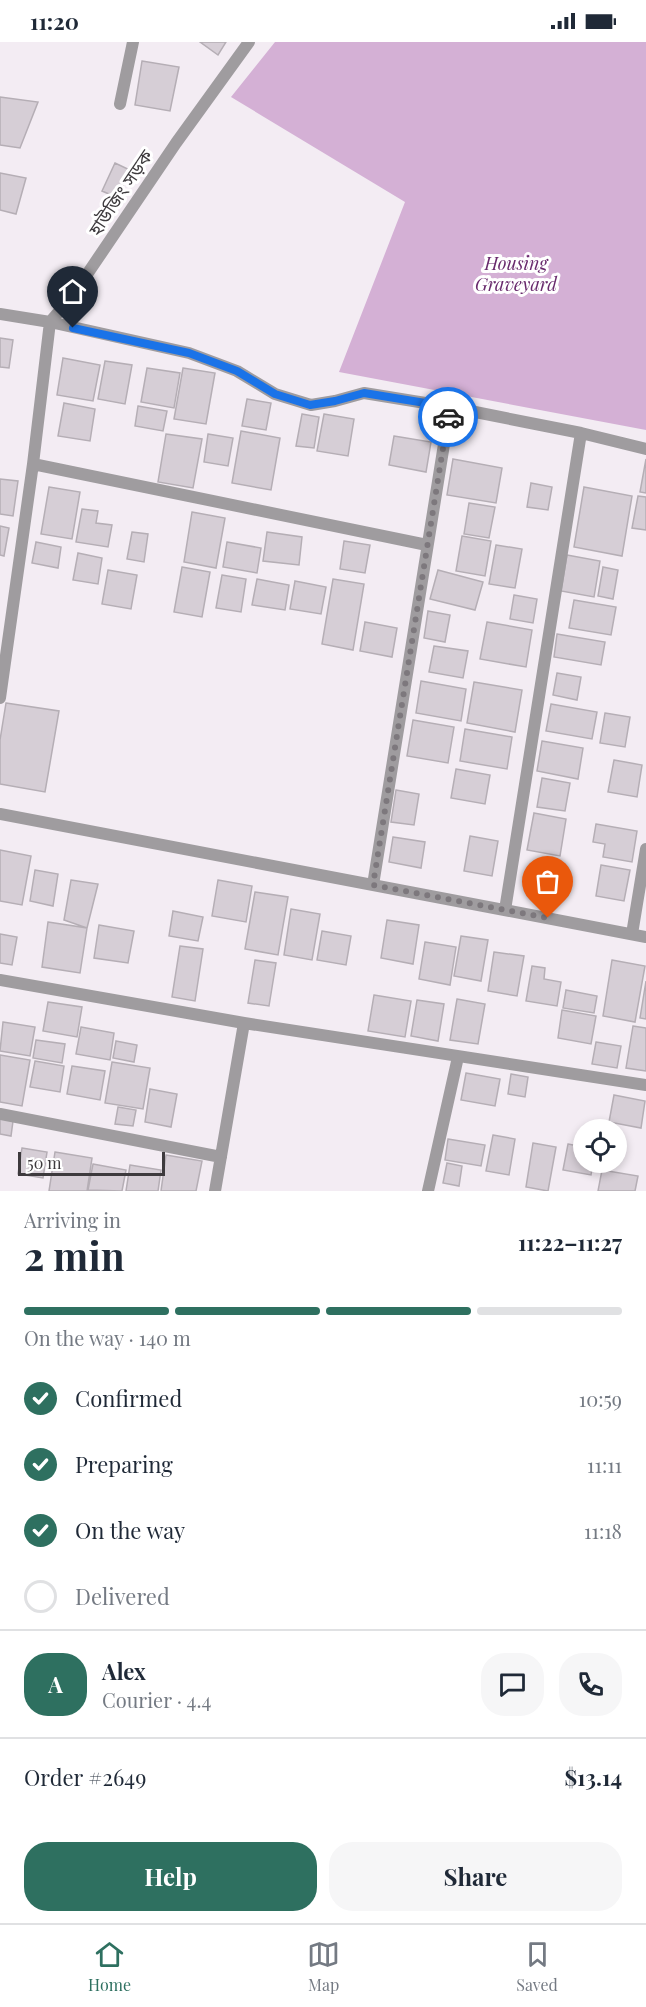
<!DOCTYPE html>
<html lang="en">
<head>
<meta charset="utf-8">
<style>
	:root { --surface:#fff; --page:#f6f6f7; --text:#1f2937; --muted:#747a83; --line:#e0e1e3; --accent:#2e7060 }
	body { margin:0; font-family:"Playfair Display","Noto Sans Bengali",serif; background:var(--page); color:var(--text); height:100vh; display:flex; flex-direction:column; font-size:22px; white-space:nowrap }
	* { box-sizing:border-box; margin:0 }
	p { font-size:20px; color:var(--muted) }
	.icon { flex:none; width:33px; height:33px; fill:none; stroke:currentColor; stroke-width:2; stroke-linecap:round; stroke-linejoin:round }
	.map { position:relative; height:1149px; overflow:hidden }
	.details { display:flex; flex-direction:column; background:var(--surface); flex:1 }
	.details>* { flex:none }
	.controls { position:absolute; left:573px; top:1077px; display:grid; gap:12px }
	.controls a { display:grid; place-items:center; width:54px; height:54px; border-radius:50%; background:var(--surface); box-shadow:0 3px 9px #0003; font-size:30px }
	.scale { position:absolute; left:18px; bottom:15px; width:147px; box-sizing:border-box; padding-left:6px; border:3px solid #3d3a3d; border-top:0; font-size:16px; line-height:21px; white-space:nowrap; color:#3d3a3d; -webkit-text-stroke:4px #fff; paint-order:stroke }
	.pin { position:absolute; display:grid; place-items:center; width:51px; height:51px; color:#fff; margin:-62px -26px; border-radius:50% 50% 50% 0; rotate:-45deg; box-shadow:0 0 6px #0007 }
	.pin .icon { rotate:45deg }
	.courier { position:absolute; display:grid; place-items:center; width:60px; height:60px; margin:-30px; border:4px solid #1a73e8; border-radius:50%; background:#fff; color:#222; box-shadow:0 2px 8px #0007 }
	.overview em { font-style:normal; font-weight:700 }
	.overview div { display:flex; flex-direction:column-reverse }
	.overview { display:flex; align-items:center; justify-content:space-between; height:102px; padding:0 24px }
	h1 { font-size:39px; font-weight:700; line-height:45px }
	.bar { display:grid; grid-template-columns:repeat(4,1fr); gap:9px 6px; align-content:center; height:72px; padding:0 24px }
	.bar i { height:8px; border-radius:4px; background:var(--line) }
	.bar .current { background:var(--accent) }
	.bar p { grid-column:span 4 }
	.line { display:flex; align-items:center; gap:15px; padding:0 24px; border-top:2px solid var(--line) }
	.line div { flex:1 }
	.round { display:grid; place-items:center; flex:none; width:63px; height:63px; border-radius:24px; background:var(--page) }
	ol { padding:0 24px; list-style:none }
	li { display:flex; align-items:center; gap:18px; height:66px }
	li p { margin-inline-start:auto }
	li .icon { padding:6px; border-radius:50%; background:var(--accent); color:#fff; stroke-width:4 }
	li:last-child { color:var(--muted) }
	li i { width:33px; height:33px; border:3px solid var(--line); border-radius:50% }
	.button { display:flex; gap:12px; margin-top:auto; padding:12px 24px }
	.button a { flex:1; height:69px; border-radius:24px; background:var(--accent); color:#fff; font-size:24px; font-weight:700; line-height:69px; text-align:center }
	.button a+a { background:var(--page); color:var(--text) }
	.status { display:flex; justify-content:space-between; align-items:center; height:42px; padding:0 30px; background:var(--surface); direction:ltr }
	.status svg { height:16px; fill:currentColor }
	.dock { display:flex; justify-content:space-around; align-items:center; height:84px; border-top:2px solid var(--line); background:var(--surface); font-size:16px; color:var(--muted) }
	.dock a { display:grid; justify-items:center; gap:3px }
	.dock .current { color:var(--accent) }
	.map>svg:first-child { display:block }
	.green { fill:#d4b0d5 }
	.building { fill:#d6ced6; stroke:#b5aeb5; stroke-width:1.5 }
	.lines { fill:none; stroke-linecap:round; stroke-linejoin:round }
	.minor { stroke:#9f9c9f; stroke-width:12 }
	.done { stroke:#7d787d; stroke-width:6; stroke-dasharray:0 10.8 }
	.route { stroke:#1a73e8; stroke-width:8 }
	.labels { text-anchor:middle; stroke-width:6; stroke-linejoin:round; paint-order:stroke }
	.street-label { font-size:18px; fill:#3d3a3d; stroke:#fff }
	.park-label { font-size:18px; font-style:italic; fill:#68296c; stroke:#fff }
</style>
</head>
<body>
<div class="status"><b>11:20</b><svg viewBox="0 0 49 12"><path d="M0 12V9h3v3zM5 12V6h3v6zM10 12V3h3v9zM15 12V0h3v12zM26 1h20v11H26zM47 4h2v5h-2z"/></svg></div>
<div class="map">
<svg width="646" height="1149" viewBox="0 0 646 1149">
	<rect width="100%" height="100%" fill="#f3ecf3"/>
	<path class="green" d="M275,0H646V388L339,330L405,160L231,55Z"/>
	<path class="building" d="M200,0H226L218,13Z
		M142,19L179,25L170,69L135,63Z
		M0,55L38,60L20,106L0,103Z
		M115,121L132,129L116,155L102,149Z
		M0,131L26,136L16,172L0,168Z
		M0,296L13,298L9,326L0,325Z
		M63,316L100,323L93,359L57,353Z
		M105,319L132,323L125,362L98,357Z
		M147,326L180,331L174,366L141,360Z
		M183,326L215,331L206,382L174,377Z
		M247,357L271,361L266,388L242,384Z
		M64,361L95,367L90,399L58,394Z
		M138,364L167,369L163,389L135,384Z
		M302,372L319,375L314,406L296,404Z
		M324,372L354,377L348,414L317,409Z
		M241,389L280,396L271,448L232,441Z
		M166,392L202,397L193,446L158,440Z
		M208,392L233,396L228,424L204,420Z
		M394,394L431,400L426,430L389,423Z
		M453,417L502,426L496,461L447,453Z
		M646,417V451L640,450Z
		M0,437L18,439L13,474L0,472Z
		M531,441L552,445L548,468L527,465Z
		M49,445L80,450L72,497L41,492Z
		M584,445L632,454L622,514L574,505Z
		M638,454L646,455V488L632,486Z
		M469,461L495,465L489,496L464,492Z
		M82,467L98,469L96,481L112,483L108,505L76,500Z
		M192,470L225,476L216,526L184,520Z
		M0,484L9,486L4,514L0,513Z
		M132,490L148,492L144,520L127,517Z
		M267,490L302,495L299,523L263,519Z
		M462,494L491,499L485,534L456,529Z
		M344,499L370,503L365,531L340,527Z
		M36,500L61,505L58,526L32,521Z
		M227,500L261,506L257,531L223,525Z
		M496,503L522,507L515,546L489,542Z
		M78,511L102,516L98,542L73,538Z
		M567,513L600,519L594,555L561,549Z
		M182,525L210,530L202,575L174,570Z
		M603,525L618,528L613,557L598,554Z
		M108,528L137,533L131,567L102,562Z
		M438,528L483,540L475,568L430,557Z
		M222,533L246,537L241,570L216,566Z
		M257,537L289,543L285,568L252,563Z
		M333,537L364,542L353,608L322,602Z
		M295,539L326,545L321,572L290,567Z
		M514,553L537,557L533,581L510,577Z
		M574,558L616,565L611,593L569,586Z
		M428,569L450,573L445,600L424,596Z
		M365,580L397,586L392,615L360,609Z
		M487,580L532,588L526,625L480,617Z
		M557,592L605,600L601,623L554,615Z
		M434,604L468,609L463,636L429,630Z
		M557,631L581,635L577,658L553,653Z
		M421,639L466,647L461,679L416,671Z
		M474,640L522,648L515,690L467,681Z
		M6,661L59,669L45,750L0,742V698Z
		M551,662L597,670L592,697L546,689Z
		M605,671L630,675L625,705L600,701Z
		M413,678L454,685L448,721L407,714Z
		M465,687L512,695L507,727L460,719Z
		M542,699L583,706L578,737L537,729Z
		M614,718L642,723L637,755L608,750Z
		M456,727L490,733L485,762L451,756Z
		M542,736L570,741L565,769L537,765Z
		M396,748L419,752L414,783L391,780Z
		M534,771L566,777L560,814L527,808Z
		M596,782L637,789L632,820L603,815L605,802L593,800Z
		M470,794L498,799L492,834L464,829Z
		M393,795L425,800L421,826L389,820Z
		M0,808L31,814L22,863L0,859Z
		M601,823L630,828L624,859L596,854Z
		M35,828L58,832L53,864L30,859Z
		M71,838L98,842L87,886L64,878Z
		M218,838L252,844L246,880L212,874Z
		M255,850L288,855L278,913L245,907Z
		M291,867L320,872L312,918L284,913Z
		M173,869L203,875L198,899L169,894Z
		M387,878L419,883L413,922L381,916Z
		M48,880L87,886L80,931L42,925Z
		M99,883L134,889L128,921L94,916Z
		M322,889L351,894L346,923L317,918Z
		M0,892L17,895L12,923L0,921Z
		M461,894L488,898L481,939L454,934Z
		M425,900L456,905L450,943L419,937Z
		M180,904L203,907L195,959L172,955Z
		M494,910L524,914L517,954L488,949Z
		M255,918L276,921L269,964L248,961Z
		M612,918L645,924L635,980L603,974Z
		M532,924L545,926L544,937L561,940L557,964L526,959Z
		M646,939V977L640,976Z
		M566,948L597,954L594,971L563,966Z
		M374,953L411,959L405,995L368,989Z
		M457,957L485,962L478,1002L450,998Z
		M417,958L444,962L438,999L411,994Z
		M48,960L82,965L77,995L43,989Z
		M562,968L596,974L591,1002L558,996Z
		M3,980L35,985L30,1014L0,1009Z
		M633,984L646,986V1029L626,1026Z
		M81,985L114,991L110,1018L76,1012Z
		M36,998L65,1002L62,1021L33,1016Z
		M116,999L137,1003L134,1020L113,1016Z
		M596,1000L621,1004L617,1026L592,1022Z
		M0,1013L30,1018L22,1064L0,1060Z
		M35,1019L64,1024L60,1050L30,1045Z
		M112,1020L150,1026L143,1067L105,1061Z
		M72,1024L105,1029L100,1058L67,1052Z
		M466,1031L500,1037L495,1064L461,1058Z
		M511,1032L528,1035L525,1055L508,1052Z
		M150,1047L177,1052L171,1085L145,1080Z
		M614,1053L645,1059L641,1086L609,1080Z
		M118,1065L136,1068L133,1084L115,1082Z
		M0,1076L13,1079L11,1094L0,1092Z
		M493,1093L515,1097L509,1133L486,1129Z
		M448,1097L485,1103L481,1124L445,1118Z
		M533,1101L556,1105L548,1149L526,1145Z
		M568,1102L584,1105V1120H593L591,1133L563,1128Z
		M22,1106L47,1110L43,1136L18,1132Z
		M55,1110L92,1116L87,1149H49Z
		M166,1113L202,1119L196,1149H161Z
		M447,1121L462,1124L459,1144L443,1141Z
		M93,1122L126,1128L122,1149L88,1148Z
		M130,1123L161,1128L158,1149H126Z
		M602,1128L638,1134L635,1149H598Z"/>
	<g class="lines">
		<path class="minor" d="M120,62L133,0
			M0,272L50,280L71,256L176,101L249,0
			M33,422L427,503
			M0,656L33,422L50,280L189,311L237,329L275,352L311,363L335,359L364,351L450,365L581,391L646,407
			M0,772L646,895
			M373,843L450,365
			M505,868L581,391
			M632,892L646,807
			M0,938L244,981L646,1043
			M0,1072L221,1115
			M215,1149L244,981
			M428,1149L458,1015"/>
	</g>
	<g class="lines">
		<path class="done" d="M448,375L373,843L548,876"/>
		<path class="route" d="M73,286L189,311L237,329L275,352L310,363L335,359L364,351L450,365L448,375"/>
	</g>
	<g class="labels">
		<g class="street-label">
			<text transform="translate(121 151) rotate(-56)" y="6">হাউজিং সড়ক</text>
		</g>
		<g class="park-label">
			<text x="516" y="228">Housing<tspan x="516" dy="21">Graveyard</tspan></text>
		</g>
	</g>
</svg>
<div class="controls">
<a><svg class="icon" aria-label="locate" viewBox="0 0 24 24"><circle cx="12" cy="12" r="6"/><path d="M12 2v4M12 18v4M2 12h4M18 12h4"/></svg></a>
</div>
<div class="scale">50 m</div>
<div class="pin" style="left:548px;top:876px;background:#ea580c"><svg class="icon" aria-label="bag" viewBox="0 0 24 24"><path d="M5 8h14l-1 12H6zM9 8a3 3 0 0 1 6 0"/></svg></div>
<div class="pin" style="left:73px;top:286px;background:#1f2937"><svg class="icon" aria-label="home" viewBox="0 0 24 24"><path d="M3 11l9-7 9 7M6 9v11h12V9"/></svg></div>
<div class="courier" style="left:448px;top:375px"><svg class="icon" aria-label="car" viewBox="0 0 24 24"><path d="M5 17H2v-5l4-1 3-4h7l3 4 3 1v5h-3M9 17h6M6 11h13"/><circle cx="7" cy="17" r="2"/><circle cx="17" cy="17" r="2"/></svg></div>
</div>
<section class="details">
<div class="overview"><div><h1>2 min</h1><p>Arriving in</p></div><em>11:22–11:27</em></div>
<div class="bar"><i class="current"></i><i class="current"></i><i class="current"></i><i></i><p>On the way · 140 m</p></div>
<ol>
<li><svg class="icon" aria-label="check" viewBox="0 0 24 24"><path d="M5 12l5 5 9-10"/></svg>Confirmed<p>10:59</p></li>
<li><svg class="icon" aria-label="check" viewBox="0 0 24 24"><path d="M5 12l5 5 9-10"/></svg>Preparing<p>11:11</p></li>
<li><svg class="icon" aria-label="check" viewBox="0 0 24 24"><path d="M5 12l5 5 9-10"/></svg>On the way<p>11:18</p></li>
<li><i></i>Delivered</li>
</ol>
<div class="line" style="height:108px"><b class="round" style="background:var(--accent);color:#fff">A</b><div><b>Alex</b><p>Courier · 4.4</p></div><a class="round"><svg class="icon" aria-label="chat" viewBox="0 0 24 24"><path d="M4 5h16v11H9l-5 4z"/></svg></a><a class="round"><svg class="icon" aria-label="phone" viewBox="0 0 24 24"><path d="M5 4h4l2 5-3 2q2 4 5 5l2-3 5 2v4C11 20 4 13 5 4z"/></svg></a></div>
<div class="line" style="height:78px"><div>Order #2649</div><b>$13.14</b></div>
<div class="button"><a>Help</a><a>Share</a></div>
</section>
<nav class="dock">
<a class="current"><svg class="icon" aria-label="home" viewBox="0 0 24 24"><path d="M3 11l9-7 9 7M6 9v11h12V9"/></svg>Home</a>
<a><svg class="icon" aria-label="map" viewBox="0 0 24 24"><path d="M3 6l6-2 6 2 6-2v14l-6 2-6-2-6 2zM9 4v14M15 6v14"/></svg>Map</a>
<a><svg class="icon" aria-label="saved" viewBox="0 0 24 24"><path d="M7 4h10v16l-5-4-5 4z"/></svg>Saved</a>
</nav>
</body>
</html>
